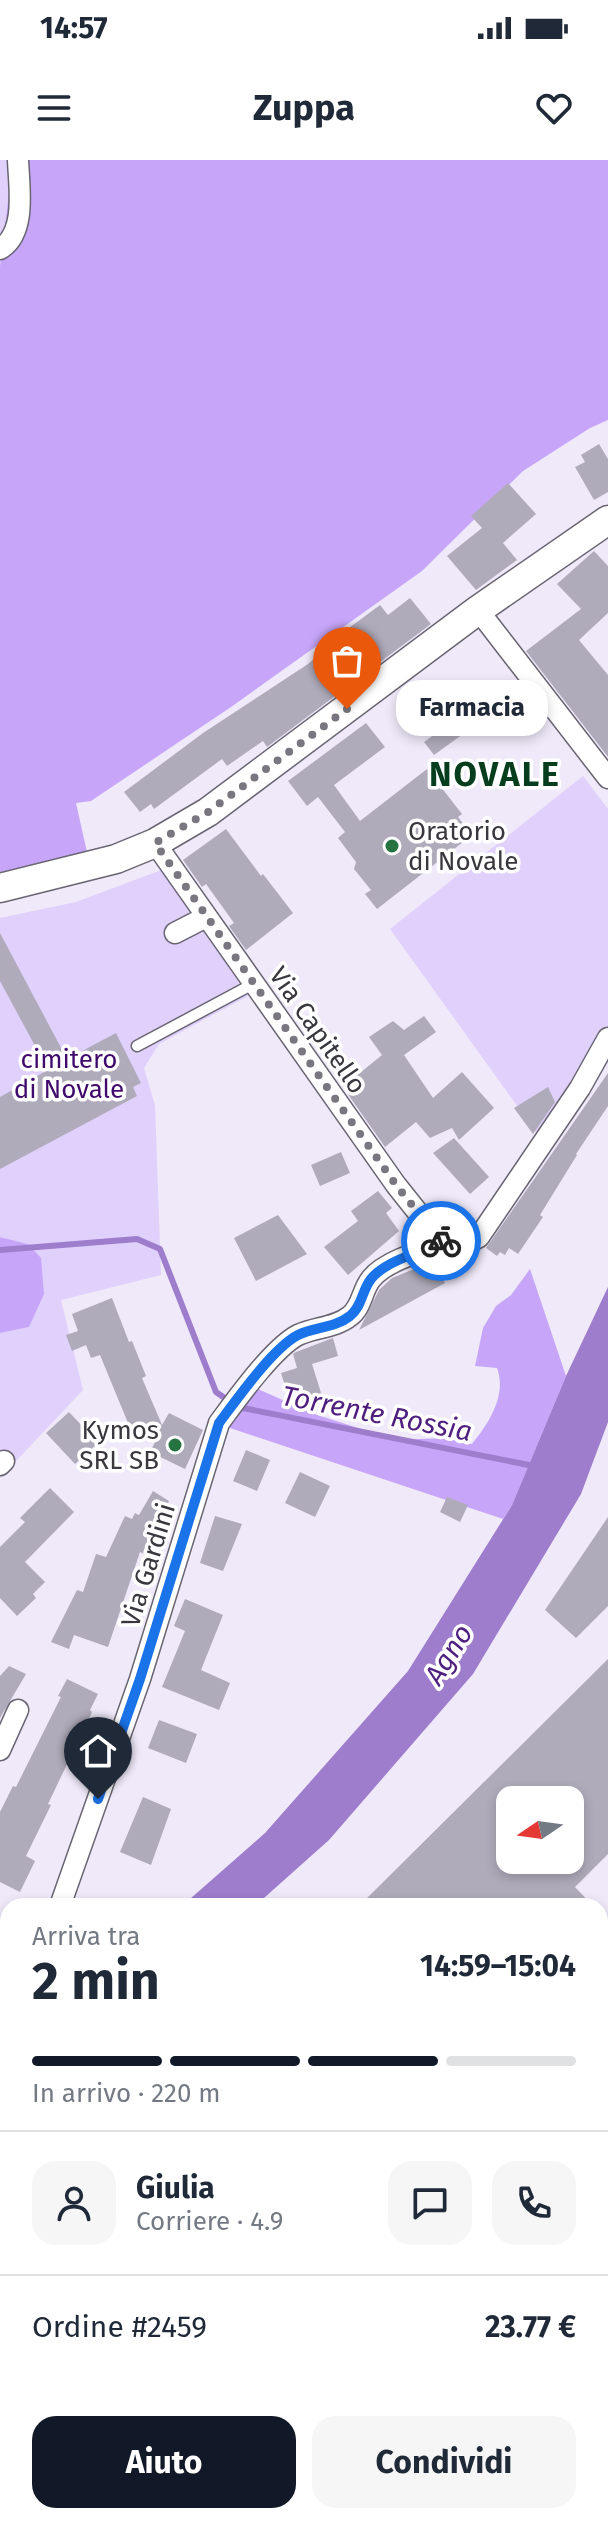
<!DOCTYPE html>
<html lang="it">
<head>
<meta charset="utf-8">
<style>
	:root { --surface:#fff; --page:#f6f6f7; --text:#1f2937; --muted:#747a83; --line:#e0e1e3; --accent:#111827 }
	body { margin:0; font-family:"Fira Sans",sans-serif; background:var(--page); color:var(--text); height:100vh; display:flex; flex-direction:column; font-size:30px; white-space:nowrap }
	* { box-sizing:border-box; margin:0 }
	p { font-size:26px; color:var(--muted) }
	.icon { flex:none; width:44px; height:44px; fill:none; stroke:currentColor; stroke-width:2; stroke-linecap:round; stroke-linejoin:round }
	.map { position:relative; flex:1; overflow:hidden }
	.sheet { position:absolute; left:0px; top:1738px; width:608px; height:626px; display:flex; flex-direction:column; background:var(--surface); border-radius:24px 24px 0 0; box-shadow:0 4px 12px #0003 }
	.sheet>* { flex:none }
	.needle { width:52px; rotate:257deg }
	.tools { position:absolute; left:496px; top:1626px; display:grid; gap:16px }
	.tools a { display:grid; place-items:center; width:88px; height:88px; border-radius:16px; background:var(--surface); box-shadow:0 4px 12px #0003; font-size:40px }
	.pin { position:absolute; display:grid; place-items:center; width:68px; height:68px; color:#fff; margin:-82px -34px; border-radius:50% 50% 50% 0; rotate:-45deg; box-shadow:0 0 8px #0007 }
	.pin .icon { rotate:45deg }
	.courier { position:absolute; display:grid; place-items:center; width:80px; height:80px; margin:-40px; border:6px solid #1a73e8; border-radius:50%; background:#fff; color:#222; box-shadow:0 2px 10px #0007 }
	.bubble { position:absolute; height:56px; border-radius:24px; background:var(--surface); box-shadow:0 4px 12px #0003; font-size:26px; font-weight:700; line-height:56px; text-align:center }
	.head em { font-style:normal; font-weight:700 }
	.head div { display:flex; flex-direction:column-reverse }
	.head { display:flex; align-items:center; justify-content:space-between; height:136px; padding:0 32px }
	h1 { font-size:52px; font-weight:700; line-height:60px }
	.bar { display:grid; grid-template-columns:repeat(4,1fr); gap:12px 8px; align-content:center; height:96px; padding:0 32px }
	.bar i { height:10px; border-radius:6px; background:var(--line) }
	.bar .on { background:var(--accent) }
	.bar p { grid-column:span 4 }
	.line { display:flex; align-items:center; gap:20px; padding:0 32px; border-top:2px solid var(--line) }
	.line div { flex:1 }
	.round { display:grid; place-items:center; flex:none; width:84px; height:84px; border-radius:24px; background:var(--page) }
	.primary-button { display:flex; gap:16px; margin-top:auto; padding:16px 32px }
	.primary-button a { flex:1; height:92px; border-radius:24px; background:var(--accent); color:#fff; font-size:32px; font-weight:700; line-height:92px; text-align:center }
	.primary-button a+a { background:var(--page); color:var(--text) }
	.status { display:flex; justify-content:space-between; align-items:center; height:56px; padding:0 40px; background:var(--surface); direction:ltr }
	.status svg { height:22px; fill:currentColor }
	header { display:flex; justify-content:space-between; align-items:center; height:104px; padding:0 32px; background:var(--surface); font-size:36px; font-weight:700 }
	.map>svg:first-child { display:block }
	.green { fill:#e0d0fc }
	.forest { fill:#c7a6fa }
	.water { fill:#9e7dcd }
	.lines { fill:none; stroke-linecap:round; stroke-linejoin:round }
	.stream { stroke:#9e7dcd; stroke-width:6 }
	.building { fill:#b0abba; fill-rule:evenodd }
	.service-casing { stroke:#696572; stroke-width:13 }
	.minor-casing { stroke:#696572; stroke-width:23 }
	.secondary-casing { stroke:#696572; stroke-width:31 }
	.primary-casing { stroke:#696572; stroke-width:33 }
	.service { stroke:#fff; stroke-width:10 }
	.minor { stroke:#fff; stroke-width:20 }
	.secondary { stroke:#fff; stroke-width:28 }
	.primary { stroke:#fff; stroke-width:30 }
	.done { stroke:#79767f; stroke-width:8; stroke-dasharray:0 14.4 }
	.route { stroke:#1a73e8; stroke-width:10 }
	.poi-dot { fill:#267342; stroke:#fff; stroke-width:3 }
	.labels { text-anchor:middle; stroke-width:7; stroke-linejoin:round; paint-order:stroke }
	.poi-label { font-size:26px; fill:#3a383e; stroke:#fff; text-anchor:start }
	.street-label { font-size:26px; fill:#3a383e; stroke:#fff }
	.park-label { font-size:26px; fill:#400a6d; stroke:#fff }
	.water-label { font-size:28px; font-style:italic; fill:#4f1f7f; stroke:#fff }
	.district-label { font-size:34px; font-weight:bold; letter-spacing:2px; fill:#063e1d; stroke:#fff }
</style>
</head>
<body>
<div class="status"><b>14:57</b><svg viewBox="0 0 49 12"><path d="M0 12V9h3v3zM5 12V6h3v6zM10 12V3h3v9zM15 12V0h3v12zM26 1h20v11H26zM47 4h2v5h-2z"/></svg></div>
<header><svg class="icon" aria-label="menu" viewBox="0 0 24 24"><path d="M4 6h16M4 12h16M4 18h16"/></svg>Zuppa<svg class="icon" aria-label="heart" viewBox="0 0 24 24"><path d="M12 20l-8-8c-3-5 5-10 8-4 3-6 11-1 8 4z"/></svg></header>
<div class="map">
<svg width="608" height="2363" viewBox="0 0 608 2363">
	<rect width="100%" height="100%" fill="#efe9f9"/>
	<path class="green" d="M0,0H13L0,106Z
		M583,616L608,649V874L541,979L390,769Z
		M164,709L248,836L159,884L144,908L155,945L161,1115L61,1140L83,1230L0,1318V1173L29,1167L28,1084L0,1077V758L76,742Z
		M0,2224L8,2229V2356H24L9,2363H0Z
		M608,2296V2363H541L537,2356H600V2299Z"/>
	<path class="forest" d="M13,0H608V260L590,268L523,311L422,411L231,547L91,641L76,643L93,719L0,742V106Z
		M0,1077L28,1084L41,1098L44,1134L29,1167L0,1173Z
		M530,1109L566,1216L512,1345L503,1359L218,1264L247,1224L314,1254L396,1280L444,1278L472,1284C489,1263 507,1235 497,1208L475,1206L483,1168L496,1146L511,1135Z"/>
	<path class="water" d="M608,1127V1262L581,1334L473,1514L329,1680L255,1746H182L265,1673L408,1511L512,1345L566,1216Z
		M8,1922V2035L0,2047V1939Z"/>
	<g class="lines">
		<path class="stream" d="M0,1090L137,1079L160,1089L216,1232L238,1247L534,1306"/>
	</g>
	<path class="building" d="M599,284L608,299V332L594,340L575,307L585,302L581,295Z
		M508,323L536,354L503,383L517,400L476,430L447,396L482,368L471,356Z
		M594,391L608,406V453L579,480L608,515V597L526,491L581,449L557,424Z
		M410,438L431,464L267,587L263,581L227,606L222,599L154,649L151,644L140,652L124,632L203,573L308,504L339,478L338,476L380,445L388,455Z
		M496,530L506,543L434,595L424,582Z
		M366,563L385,587L334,625L360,661L427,609L462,654L458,657L472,675L377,749L365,734L371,730L354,709L356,702L338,678L345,672L318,637L307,646L288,621Z
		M226,669L261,716L263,714L293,753L246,790L229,766L234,763L206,724L202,727L183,700Z
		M0,773L67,899L116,873L141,923L133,927L137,936L0,1009V937L48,910L0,821Z
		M424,856L436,872L404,895L433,938L462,912L494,948L459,980L452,968L430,978L416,962L385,987L347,933L355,927L350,921L382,895L369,877L393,861L404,870Z
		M608,913V946L576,994L577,995L540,1055L543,1057L518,1094L509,1088L505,1095L500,1092L497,1096L486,1088Z
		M548,927L555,942L533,974L514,948Z
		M454,978L489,1017L470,1034L433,993Z
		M341,992L350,1013L320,1026L311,1005Z
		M378,1031L392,1048L386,1053L399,1071L348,1115L324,1087L358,1061L351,1051Z
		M278,1055L307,1094L256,1121L234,1078Z
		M475,1094L441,1115L445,1123L359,1170L379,1130L392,1118L439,1099L450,1105Z
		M112,1138L129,1182L132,1181L146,1216L142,1218L162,1265L169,1253L203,1270L185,1309L150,1292L157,1278L128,1263L100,1195L91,1198L86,1185L72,1191L66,1175L78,1171L72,1154Z
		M333,1178L338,1196L312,1204L322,1236L291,1245L281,1213L297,1208L293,1194L296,1192Z
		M69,1252L98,1283L75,1304L46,1273Z
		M246,1290L270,1300L257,1331L233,1321Z
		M300,1312L330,1326L315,1357L285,1343Z
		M50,1328L74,1352L25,1402L45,1422L33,1434L36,1438L17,1456L0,1438V1387L25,1362L20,1358Z
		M153,1331L169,1341L146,1395L140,1392L108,1487L74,1475L69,1489L51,1482L77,1430L83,1432L96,1394L106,1397L125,1356L132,1359L135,1353L139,1355Z
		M447,1337L468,1345L460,1362L440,1352Z
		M215,1356L242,1364L223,1411L200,1403Z
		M608,1357V1446L576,1478L545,1450Z
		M185,1439L223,1455L201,1510L230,1523L219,1550L162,1527L185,1471L174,1466Z
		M608,1499V1694L575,1727L593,1746H359ZM510,1640H570V1700H510Z
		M9,1506L26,1514L0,1558V1516Z
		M67,1519L98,1534L90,1550L92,1552L48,1644L51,1645L26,1696L35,1701L20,1732L0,1722V1652L13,1626L16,1627L61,1537L58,1536Z
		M159,1560L197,1574L186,1603L148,1588Z
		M143,1637L171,1649L151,1705L120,1692Z"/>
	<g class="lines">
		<defs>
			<path id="service" d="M137,886L253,824"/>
			<path id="minor" d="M0,89C27,73 19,27 18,0
				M478,450L608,618
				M155,683L396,1025L443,1084
				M175,773L206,757
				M0,1305L4,1301
				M0,1590L18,1550
				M60,1746L140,1519L219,1263C236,1240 273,1188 298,1175C315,1167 335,1168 350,1156C362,1147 362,1130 371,1119C385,1101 422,1091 443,1084L451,1092L479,1077L580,928L608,878
				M0,1877L8,1863
				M0,2072L8,2078
				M171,2363V2356"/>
			<path id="secondary" d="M0,728L116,699L155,683L208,652L478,450L608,360"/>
			<path id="primary" d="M600,2155L608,2144
				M322,2363L324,2356"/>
		</defs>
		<use href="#service" class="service-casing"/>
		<use href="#minor" class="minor-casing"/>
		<use href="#secondary" class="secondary-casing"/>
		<use href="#primary" class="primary-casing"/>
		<use href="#service" class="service"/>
		<use href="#minor" class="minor"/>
		<use href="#secondary" class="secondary"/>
		<use href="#primary" class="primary"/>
	</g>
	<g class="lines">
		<path class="done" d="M347,549L208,652L155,683L396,1025L441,1081"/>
		<path class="route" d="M98,1639L140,1519L219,1263C237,1239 273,1188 298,1175C315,1167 335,1168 350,1156C362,1147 362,1130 371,1119C385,1101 422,1091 443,1084L441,1081"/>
	</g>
	<g class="poi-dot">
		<circle cx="392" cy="686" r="8"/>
		<circle cx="175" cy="1285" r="8"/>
	</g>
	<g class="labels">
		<g class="poi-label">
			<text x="408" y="680">Oratorio<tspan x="408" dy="30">di Novale</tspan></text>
			<text x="159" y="1279" text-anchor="end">Kymos<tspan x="159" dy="30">SRL SB</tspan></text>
		</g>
		<g class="street-label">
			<text transform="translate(318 870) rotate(55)" y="9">Via Capitello</text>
			<text transform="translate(148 1405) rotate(-73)" y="9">Via Gardini</text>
		</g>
		<g class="park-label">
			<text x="69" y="908">cimitero<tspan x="69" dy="30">di Novale</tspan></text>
		</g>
		<g class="water-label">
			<text transform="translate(377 1253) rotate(11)" y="10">Torrente Rossia</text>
			<text transform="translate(448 1494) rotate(-58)" y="10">Agno</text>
		</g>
		<g class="district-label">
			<text x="495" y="626">NOVALE</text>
		</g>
	</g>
</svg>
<div class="tools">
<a><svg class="needle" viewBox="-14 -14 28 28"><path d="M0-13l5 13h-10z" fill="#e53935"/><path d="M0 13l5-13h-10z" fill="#747a83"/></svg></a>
</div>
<div class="pin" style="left:347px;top:549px;background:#ea580c"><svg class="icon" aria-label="bag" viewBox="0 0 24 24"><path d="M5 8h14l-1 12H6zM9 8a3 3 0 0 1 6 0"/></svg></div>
<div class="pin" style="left:98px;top:1639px;background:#1f2937"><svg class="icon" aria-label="home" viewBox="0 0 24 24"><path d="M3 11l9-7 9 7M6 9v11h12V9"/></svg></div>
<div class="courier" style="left:441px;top:1081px"><svg class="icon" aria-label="bike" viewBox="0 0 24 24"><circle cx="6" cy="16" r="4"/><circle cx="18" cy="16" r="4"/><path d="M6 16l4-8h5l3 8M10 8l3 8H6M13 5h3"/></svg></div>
<div class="bubble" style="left:396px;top:520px;width:152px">Farmacia</div>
<section class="sheet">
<div class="head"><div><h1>2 min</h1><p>Arriva tra</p></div><em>14:59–15:04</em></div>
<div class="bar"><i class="on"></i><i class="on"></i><i class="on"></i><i></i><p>In arrivo · 220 m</p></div>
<div class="line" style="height:144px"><a class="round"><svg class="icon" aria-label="person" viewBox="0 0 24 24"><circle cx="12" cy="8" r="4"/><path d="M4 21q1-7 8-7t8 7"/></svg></a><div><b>Giulia</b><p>Corriere · 4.9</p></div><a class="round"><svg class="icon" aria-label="chat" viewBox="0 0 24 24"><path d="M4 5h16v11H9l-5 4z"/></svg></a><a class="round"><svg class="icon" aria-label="phone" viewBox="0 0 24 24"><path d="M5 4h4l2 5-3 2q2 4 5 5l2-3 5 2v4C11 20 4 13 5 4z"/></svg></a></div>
<div class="line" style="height:104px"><div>Ordine #2459</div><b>23.77 €</b></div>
<div class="primary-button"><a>Aiuto</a><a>Condividi</a></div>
</section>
</div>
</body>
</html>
